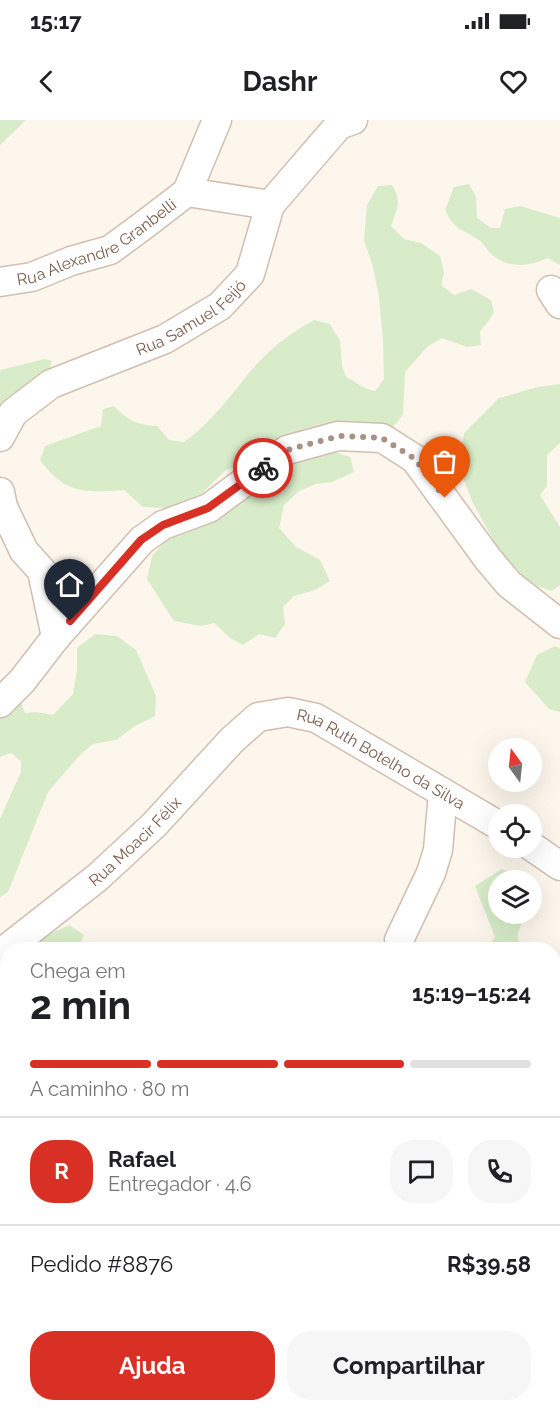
<!DOCTYPE html>
<html lang="pt">
<head>
<meta charset="utf-8">
<style>
	:root { --surface:#fff; --page:#f6f6f6; --text:#202124; --muted:#757577; --line:#e0e0e0; --accent:#d93025 }
	body { margin:0; font-family:Raleway,sans-serif; background:var(--page); color:var(--text); height:100vh; display:flex; flex-direction:column; font-size:22px; white-space:nowrap }
	* { box-sizing:border-box; margin:0 }
	p { font-size:20px; color:var(--muted) }
	.icon { flex:none; width:33px; height:33px; fill:none; stroke:currentColor; stroke-width:2; stroke-linecap:round; stroke-linejoin:round }
	.map { position:relative; flex:1; overflow:hidden }
	.side { position:absolute; left:0px; top:822px; width:561px; height:470px; display:flex; flex-direction:column; background:var(--surface); border-radius:24px 24px 0 0; box-shadow:0 6px 24px #0002 }
	.side>* { flex:none }
	.needle { width:39px; rotate:345deg }
	.fabs { position:absolute; left:488px; top:618px; display:grid; gap:12px }
	.fabs a { display:grid; place-items:center; width:54px; height:54px; border-radius:50%; background:var(--surface); box-shadow:0 6px 24px #0002; font-size:30px }
	.pin { position:absolute; display:grid; place-items:center; width:51px; height:51px; color:#fff; margin:-62px -26px; border-radius:50% 50% 50% 0; rotate:-45deg; box-shadow:0 0 6px #0007 }
	.pin .icon { rotate:45deg }
	.courier { position:absolute; display:grid; place-items:center; width:60px; height:60px; margin:-30px; border:4px solid #d93025; border-radius:50%; background:#fff; color:#222; box-shadow:0 2px 8px #0007 }
	.head em { font-style:normal; font-weight:700 }
	.head div { display:flex; flex-direction:column-reverse }
	.head { display:flex; align-items:center; justify-content:space-between; height:102px; padding:0 30px }
	h1 { font-size:39px; font-weight:700; line-height:45px }
	.bar { display:grid; grid-template-columns:repeat(4,1fr); gap:9px 6px; align-content:center; height:72px; padding:0 30px }
	.bar i { height:8px; border-radius:4px; background:var(--line) }
	.bar .current { background:var(--accent) }
	.bar p { grid-column:span 4 }
	.line { display:flex; align-items:center; gap:15px; padding:0 30px; border-top:2px solid var(--line) }
	.line div { flex:1 }
	.round { display:grid; place-items:center; flex:none; width:63px; height:63px; border-radius:24px; background:var(--page) }
	.action { display:flex; gap:12px; margin-top:auto; padding:12px 30px }
	.action a { flex:1; height:69px; border-radius:24px; background:var(--accent); color:#fff; font-size:24px; font-weight:700; line-height:69px; text-align:center }
	.action a+a { background:var(--page); color:var(--text) }
	.status { display:flex; justify-content:space-between; align-items:center; height:42px; padding:0 30px; background:var(--surface); direction:ltr }
	.status svg { height:16px; fill:currentColor }
	header { display:flex; justify-content:space-between; align-items:center; height:78px; padding:0 30px; background:var(--surface); font-size:27px; font-weight:700 }
	.map>svg:first-child { display:block }
	.green { fill:#d8ecc9 }
	.water { fill:#bfe3e8; stroke:#a5d3da; stroke-width:1.5 }
	.lines { fill:none; stroke-linecap:round; stroke-linejoin:round }
	.minor-casing { stroke:#d1beb0; stroke-width:31 }
	.minor { stroke:#fff; stroke-width:28 }
	.done { stroke:#a89285; stroke-width:6; stroke-dasharray:0 10.8 }
	.route { stroke:#d93025; stroke-width:8 }
	.labels { text-anchor:middle; stroke-width:4.5; stroke-linejoin:round; paint-order:stroke }
	.street-label { font-size:16px; fill:#7a5c4d; stroke:#fffaf3 }
</style>
</head>
<body>
<div class="status"><b>15:17</b><svg viewBox="0 0 49 12"><path d="M0 12V9h3v3zM5 12V6h3v6zM10 12V3h3v9zM15 12V0h3v12zM26 1h20v11H26zM47 4h2v5h-2z"/></svg></div>
<header><svg class="icon" aria-label="back" viewBox="0 0 24 24"><path d="M15 5l-7 7 7 7"/></svg>Dashr<svg class="icon" aria-label="heart" viewBox="0 0 24 24"><path d="M12 20l-8-8c-3-5 5-10 8-4 3-6 11-1 8 4z"/></svg></header>
<div class="map">
<svg width="560" height="1291" viewBox="0 0 560 1291">
	<rect width="100%" height="100%" fill="#fdf6ec"/>
	<path class="green" d="M0,0H26L0,25Z
		M469,64L476,77L477,98L491,108H500L505,89L520,86L560,98V145L548,138C530,146 512,149 495,137C488,133 485,124 479,120C461,108 455,111 445,90L454,67Z
		M392,65C402,81 397,89 391,106L404,119L421,123L440,136L444,153L441,165L454,175L471,169L491,180L494,193L480,212L481,225L467,227L442,218L428,226L405,252L403,295L392,308L251,341L226,350L200,375L167,388L143,387L124,370C85,373 65,374 40,340L45,326L101,306L103,289L114,286C127,300 138,305 157,306L169,320L184,322C211,303 230,276 250,252C268,230 290,213 314,200L330,204L340,221L342,246L346,257C357,262 363,269 375,271L384,259L383,220L379,177L373,147L364,120L367,85L378,66Z
		M45,239L52,241L50,248L0,293V250Z
		M560,264V323L547,335V366L540,375L560,407V465L552,471L531,464L500,432L473,383L459,348L464,313L499,278L538,267Z
		M325,329L350,337L354,352L332,362L316,364L299,371L284,385L279,408L296,427L320,440L330,461L315,470L294,476L283,487L285,504L275,518L259,514L243,525L230,518L214,503L201,506L174,501L147,459L152,436L168,418L290,340Z
		M95,514L117,516L136,530L156,576L155,596L135,606L116,620L93,624L79,636L48,672L8,772L0,777V699L21,652V641L11,633L0,637V596L21,582L25,593L36,592L53,595L73,574L77,550V528Z
		M555,526L560,529V592L549,589L525,562L537,535Z
		M502,749L529,760H498V794H525L518,813L519,829H487L495,817L475,766Z
		M69,805L84,815L78,829L26,830L41,818Z
		M7,844V890L0,896V850Z
		M554,868L560,869V1039L554,1040Z
		M560,1194V1225L554,1222V1195Z"/>
	<path class="water" d="M1,954L7,958L8,1059L0,1065Z"/>
	<g class="lines">
		<defs>
			<g id="minor">
				<path d="M187,72L270,85"/>
				<path id="s1" d="M0,162L32,157L71,141L110,130L144,105L187,72L217,0"/>
				<path d="M551,170L560,184"/>
				<path id="s2" d="M0,317L13,293L51,264L165,219L220,186L250,154L270,85L339,5L353,0"/>
				<path d="M0,372L3,387L24,431L42,451L56,517"/>
				<path d="M0,583L22,561L56,517L142,420L163,405L209,388L287,330L338,316L382,318L415,339L488,439L509,464L560,504"/>
				<path d="M531,726L560,746"/>
				<path d="M399,820L431,753L438,730L443,673"/>
				<path id="s3" d="M0,834L98,757L154,705L232,620L258,597L288,592L316,598L498,705"/>
				<path d="M554,1157H560"/>
				<path d="M182,1291L185,1284"/>
			</g>
		</defs>
		<use href="#minor" class="minor-casing"/>
		<use href="#minor" class="minor"/>
	</g>
	<g class="lines">
		<path class="done" d="M263,348L287,330L339,316L382,318L415,339L445,378"/>
		<path class="route" d="M70,501L141,420L163,405L208,388L263,348"/>
	</g>
	<g class="labels">
		<g class="street-label">
			<text dy="6" stroke="none"><textPath href="#s1" startOffset="106">Rua Alexandre Granbelli</textPath></text>
			<text dy="6" stroke="none"><textPath href="#s2" startOffset="231">Rua Samuel Feijó</textPath></text>
			<text dy="6" stroke="none"><textPath href="#s3" startOffset="486">Rua Ruth Botelho da Silva</textPath></text>
			<text dy="6" stroke="none"><textPath href="#s3" startOffset="176">Rua Moacir Félix</textPath></text>
		</g>
	</g>
</svg>
<div class="fabs">
<a><svg class="needle" viewBox="-14 -14 28 28"><path d="M0-13l5 13h-10z" fill="#e53935"/><path d="M0 13l5-13h-10z" fill="#757577"/></svg></a>
<a><svg class="icon" aria-label="locate" viewBox="0 0 24 24"><circle cx="12" cy="12" r="6"/><path d="M12 2v4M12 18v4M2 12h4M18 12h4"/></svg></a>
<a><svg class="icon" aria-label="layers" viewBox="0 0 24 24"><path d="M12 4l9 5-9 5-9-5zM3 14l9 5 9-5"/></svg></a>
</div>
<div class="pin" style="left:445px;top:378px;background:#ea580c"><svg class="icon" aria-label="bag" viewBox="0 0 24 24"><path d="M5 8h14l-1 12H6zM9 8a3 3 0 0 1 6 0"/></svg></div>
<div class="pin" style="left:70px;top:501px;background:#1f2937"><svg class="icon" aria-label="home" viewBox="0 0 24 24"><path d="M3 11l9-7 9 7M6 9v11h12V9"/></svg></div>
<div class="courier" style="left:263px;top:348px"><svg class="icon" aria-label="bike" viewBox="0 0 24 24"><circle cx="6" cy="16" r="4"/><circle cx="18" cy="16" r="4"/><path d="M6 16l4-8h5l3 8M10 8l3 8H6M13 5h3"/></svg></div>
<section class="side">
<div class="head"><div><h1>2 min</h1><p>Chega em</p></div><em>15:19–15:24</em></div>
<div class="bar"><i class="current"></i><i class="current"></i><i class="current"></i><i></i><p>A caminho · 80 m</p></div>
<div class="line" style="height:108px"><b class="round" style="background:var(--accent);color:#fff">R</b><div><b>Rafael</b><p>Entregador · 4.6</p></div><a class="round"><svg class="icon" aria-label="chat" viewBox="0 0 24 24"><path d="M4 5h16v11H9l-5 4z"/></svg></a><a class="round"><svg class="icon" aria-label="phone" viewBox="0 0 24 24"><path d="M5 4h4l2 5-3 2q2 4 5 5l2-3 5 2v4C11 20 4 13 5 4z"/></svg></a></div>
<div class="line" style="height:78px"><div>Pedido #8876</div><b>R$39.58</b></div>
<div class="action"><a>Ajuda</a><a>Compartilhar</a></div>
</section>
</div>
</body>
</html>
